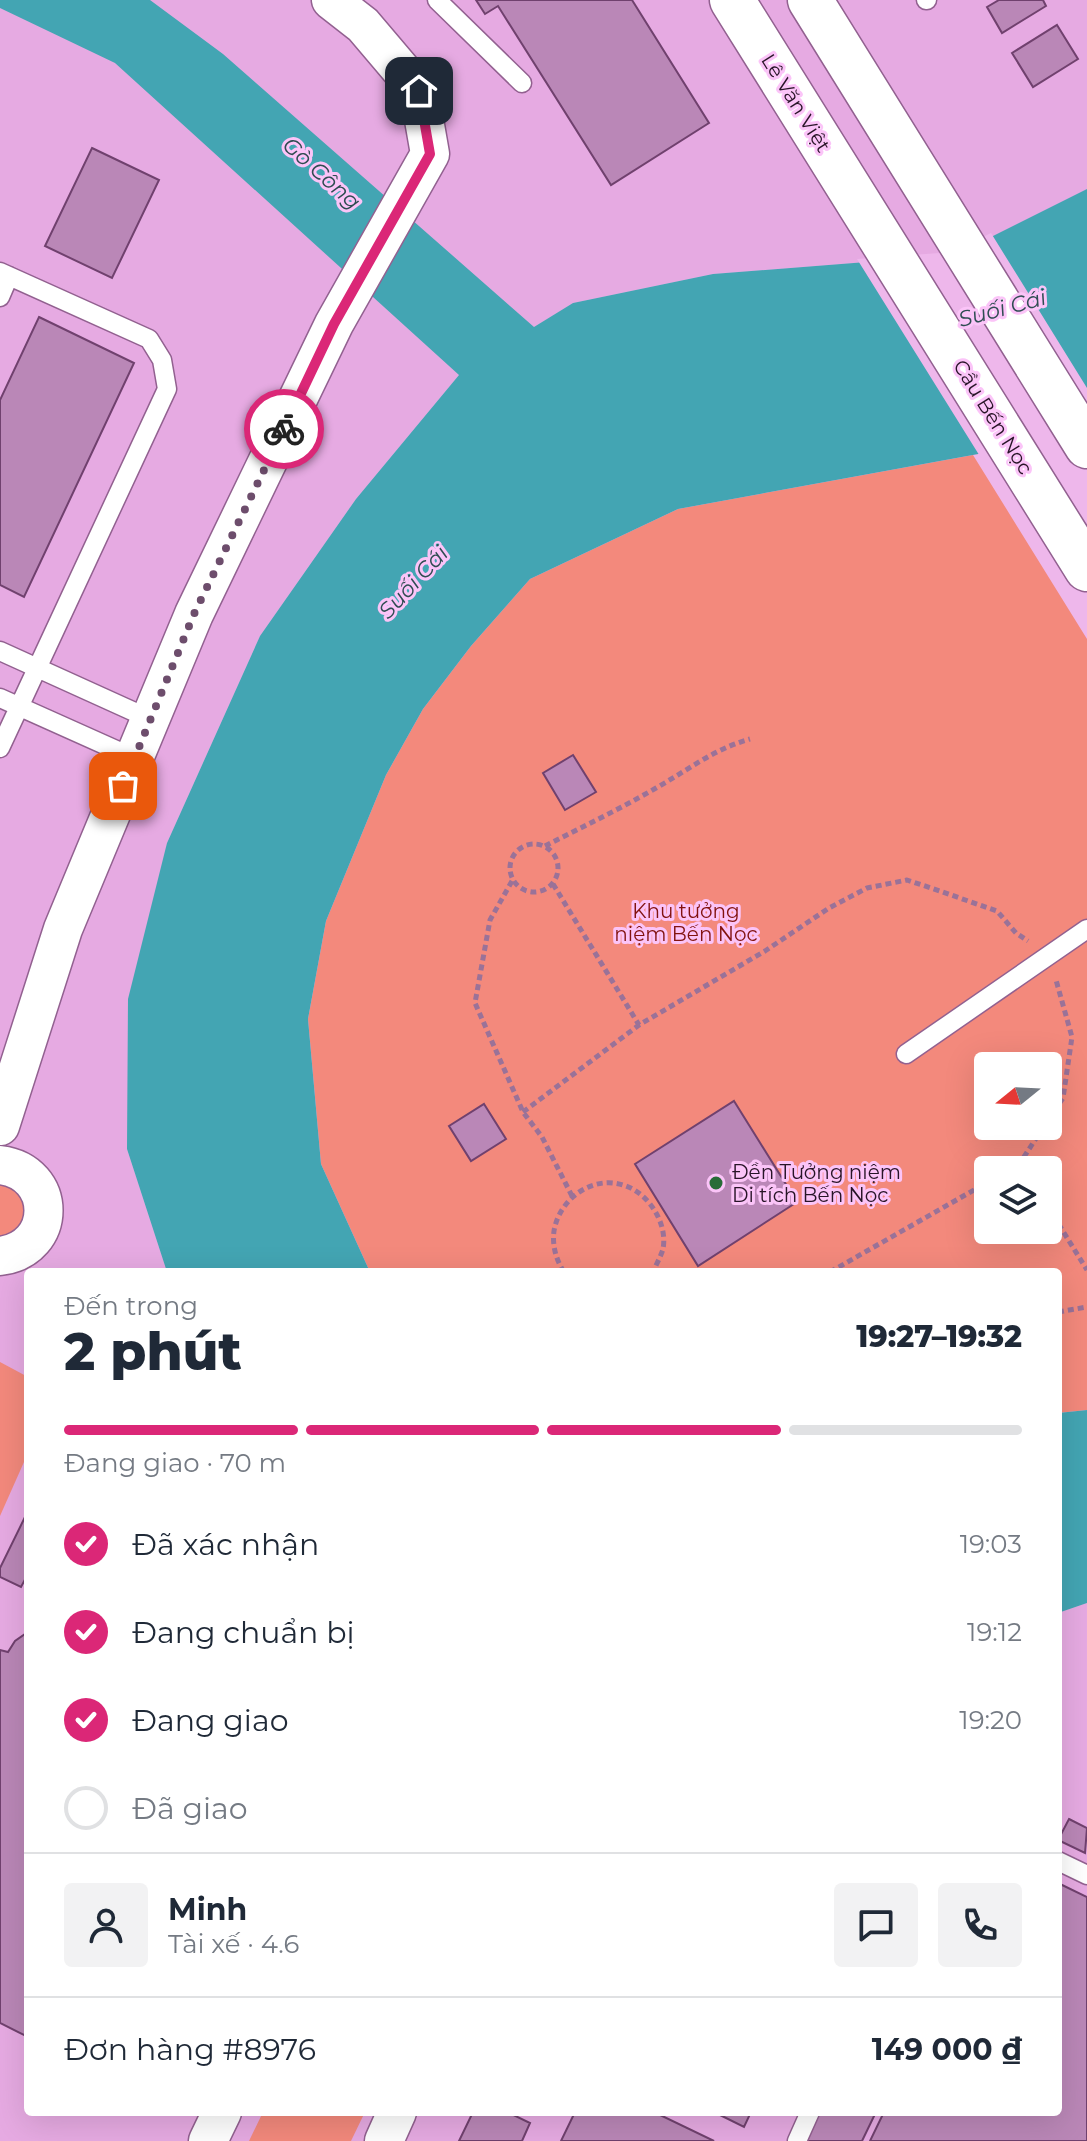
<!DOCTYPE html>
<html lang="vi">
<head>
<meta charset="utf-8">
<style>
	:root { --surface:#fff; --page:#f2f2f3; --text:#1f2937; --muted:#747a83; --line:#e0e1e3; --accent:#db2777 }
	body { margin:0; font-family:Montserrat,sans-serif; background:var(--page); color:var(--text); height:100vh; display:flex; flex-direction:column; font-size:30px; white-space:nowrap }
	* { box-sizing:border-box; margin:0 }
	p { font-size:26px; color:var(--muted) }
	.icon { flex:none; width:44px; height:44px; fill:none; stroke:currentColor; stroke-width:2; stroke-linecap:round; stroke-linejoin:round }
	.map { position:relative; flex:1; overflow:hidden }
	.side { position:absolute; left:24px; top:1268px; width:1038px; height:848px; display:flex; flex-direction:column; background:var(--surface); border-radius:8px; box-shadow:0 8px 32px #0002 }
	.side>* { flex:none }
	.needle { width:52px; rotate:252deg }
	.fabs { position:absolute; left:974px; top:1052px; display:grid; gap:16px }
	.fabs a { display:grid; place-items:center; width:88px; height:88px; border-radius:8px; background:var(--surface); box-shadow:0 8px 32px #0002; font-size:40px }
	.pin { position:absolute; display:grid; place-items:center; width:68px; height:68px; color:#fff; margin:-34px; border-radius:16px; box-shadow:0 4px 12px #0006 }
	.courier { position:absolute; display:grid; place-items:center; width:80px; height:80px; margin:-40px; border:6px solid #db2777; border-radius:50%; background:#fff; color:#222; box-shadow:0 2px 10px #0007 }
	.summary em { font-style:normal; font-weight:800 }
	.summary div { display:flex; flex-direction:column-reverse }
	.summary { display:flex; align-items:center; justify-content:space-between; height:136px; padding:0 40px }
	h1 { font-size:52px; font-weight:800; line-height:60px }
	.bar { display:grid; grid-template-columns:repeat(4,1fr); gap:12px 8px; align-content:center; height:96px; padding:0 40px }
	.bar i { height:10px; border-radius:6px; background:var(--line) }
	.bar .on { background:var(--accent) }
	.bar p { grid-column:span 4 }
	.line { display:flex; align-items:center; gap:20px; padding:0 40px; border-top:2px solid var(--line) }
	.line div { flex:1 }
	.round { display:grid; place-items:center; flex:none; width:84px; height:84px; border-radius:8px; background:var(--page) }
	ol { padding:0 40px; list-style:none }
	li { display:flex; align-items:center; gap:24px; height:88px }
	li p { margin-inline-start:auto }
	li .icon { padding:8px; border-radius:50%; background:var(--accent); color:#fff; stroke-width:4 }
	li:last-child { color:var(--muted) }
	li i { width:44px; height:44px; border:4px solid var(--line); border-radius:50% }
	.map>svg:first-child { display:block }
	.built { fill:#e6aae2 }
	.green { fill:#f3897c; fill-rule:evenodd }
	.water { fill:#43a5b3 }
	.pier { fill:#eeb7eb }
	.building { fill:#ba87b7; stroke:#70416e; stroke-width:2 }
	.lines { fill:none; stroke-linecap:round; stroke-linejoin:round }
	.service-casing { stroke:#926190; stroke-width:21 }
	.minor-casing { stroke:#926190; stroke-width:41 }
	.secondary-casing { stroke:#926190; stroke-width:47 }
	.path { stroke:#9a7298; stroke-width:5; stroke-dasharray:6 4; stroke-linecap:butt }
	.service { stroke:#fff; stroke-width:18 }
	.minor { stroke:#fff; stroke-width:38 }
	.secondary { stroke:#fff; stroke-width:44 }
	.done { stroke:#6d4d6c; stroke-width:8; stroke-dasharray:0 14.4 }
	.route { stroke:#db2777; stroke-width:10 }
	.poi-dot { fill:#286c37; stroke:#fbc4f8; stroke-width:3 }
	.labels { text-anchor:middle; stroke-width:6; stroke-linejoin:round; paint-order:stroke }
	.street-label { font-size:20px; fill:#281427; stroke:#fbc4f8 }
	.park-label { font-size:20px; fill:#82120e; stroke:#fbc4f8 }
	.poi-label { font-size:20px; fill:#281427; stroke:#fbc4f8; text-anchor:start }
	.water-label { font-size:22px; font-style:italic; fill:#2f4d52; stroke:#fbc4f8 }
</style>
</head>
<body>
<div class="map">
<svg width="1087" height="2141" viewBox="0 0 1087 2141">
	<rect width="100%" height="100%" fill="#eeb7eb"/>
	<path class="built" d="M0,0H1087V359L955,255L713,274L573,303L459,375L356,499L260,636L167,843L127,1149L167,1272H28V2112H1058V1613L1087,1603V2141H0Z"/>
	<path class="green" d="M973,455L1087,639V1410L1058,1413V1272H370L321,1164L308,1019L326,921L386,775L423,709L471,646L530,579L678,509ZM988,1066H1048V1126H988ZM988,1170H1048V1230H988Z
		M0,1175L11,1176L35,1213L0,1245Z
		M0,1362L28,1377V1453L0,1516Z
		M263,2112H365L351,2141H249Z"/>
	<path class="water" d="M0,0H150L223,54L534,327L573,303L713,274L955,255L1087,189V434L678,509L530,579L471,646L423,709L386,775L326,921L308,1019L321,1164L370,1272H167L127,1149L128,999L167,843L260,636L356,499L459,375L115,63L0,8Z
		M1087,1410V1603L1058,1613V1413Z"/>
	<path class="pier" d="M991,233L1087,388V438L981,458L857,259L953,252Z"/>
	<path class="building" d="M476,0H632L709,123L611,185L498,6L485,14Z
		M999,0H1043L1046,6L1002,33L987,7Z
		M1057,25L1078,59L1033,87L1012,53Z
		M92,148L159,180L112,278L45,246Z
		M39,317L134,363L24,597L0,585V400Z
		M573,755L596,792L565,810L543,773Z
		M734,1101L797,1202L698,1266L635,1164Z
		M484,1104L506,1139L471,1161L449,1126Z
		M26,1515L28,1574L21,1587L0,1577V1568Z
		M28,1632V2037L0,2023V1650L8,1652L15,1641Z
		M1069,1819L1087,1828L1085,1853L1058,1840Z
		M1058,1883L1087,1897V2141H870L884,2112H1058Z
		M473,2112H507L530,2123L522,2141H459Z
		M575,2112H654L714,2141H561Z
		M714,2112H751L744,2127Z
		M819,2112H876L862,2141H805Z"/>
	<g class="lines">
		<defs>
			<path id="service" d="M437,0L522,83
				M926,0H927
				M0,272L149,339L162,360L167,389L0,748
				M0,297L9,276
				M0,651L150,719
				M0,698L134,758
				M906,1054L1087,929
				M1058,1861L1087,1875
				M797,2141L810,2112"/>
			<path id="minor" d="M0,1126L63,929L194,614L334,324L430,154L419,91L363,25L331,0
				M0,1165C58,1172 58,1249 0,1256
				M208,2141L222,2112
				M384,2141L397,2112"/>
			<path id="secondary" d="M732,0L1087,569
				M810,0L1087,446"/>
		</defs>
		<use href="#service" class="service-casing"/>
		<use href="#minor" class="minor-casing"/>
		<use href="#secondary" class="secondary-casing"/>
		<path class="path" d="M510 868a24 24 0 1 1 48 0a24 24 0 1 1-48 0Z
			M545,846C582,827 620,809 656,788C688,770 714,749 750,739
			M512,881L490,920L475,1003L523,1112L542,1137L572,1196
			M553,884L639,1025
			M523,1112L639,1025L765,951L829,908L867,888L907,880L931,888L997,911L1016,933L1028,941
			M1048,1120L1063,1098L1072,1037L1056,980
			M1020,1163L1025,1170
			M1009,1170L1020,1163L1044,1126
			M1048,1207L1087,1270
			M564,1272C556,1260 552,1245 554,1231C559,1200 591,1175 623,1185C648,1192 668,1223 663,1249C661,1256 656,1265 653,1272
			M830,1272L988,1182
			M1058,1312L1087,1307"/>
		<use href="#service" class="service"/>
		<use href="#minor" class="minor"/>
		<use href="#secondary" class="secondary"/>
	</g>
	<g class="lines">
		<path class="done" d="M123,786L194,614L284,429"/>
		<path class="route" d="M284,429L334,324L430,154L419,91"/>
	</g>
	<circle class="poi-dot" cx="716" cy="1183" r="8"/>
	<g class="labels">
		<g class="street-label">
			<text transform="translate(796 103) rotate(58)" y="7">Lê Văn Việt</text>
			<text transform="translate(993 417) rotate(58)" y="7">Cầu Bến Nọc</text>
		</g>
		<g class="park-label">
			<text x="686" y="918">Khu tưởng<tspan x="686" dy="23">niệm Bến Nọc</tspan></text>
		</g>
		<g class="poi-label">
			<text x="732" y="1179">Đền Tưởng niệm<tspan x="732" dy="23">Di tích Bến Nọc</tspan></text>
		</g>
		<g class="water-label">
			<text transform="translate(322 173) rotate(42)" y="8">Gò Công</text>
			<text transform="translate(1002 308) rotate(-15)" y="8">Suối Cái</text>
			<text transform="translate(413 582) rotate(-47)" y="8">Suối Cái</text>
		</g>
	</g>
</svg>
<div class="fabs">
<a><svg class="needle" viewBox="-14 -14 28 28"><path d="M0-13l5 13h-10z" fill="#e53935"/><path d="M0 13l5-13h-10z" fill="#747a83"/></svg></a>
<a><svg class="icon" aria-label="layers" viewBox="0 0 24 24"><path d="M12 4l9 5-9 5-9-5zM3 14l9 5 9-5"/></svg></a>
</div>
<div class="pin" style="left:123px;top:786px;background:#ea580c"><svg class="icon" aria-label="bag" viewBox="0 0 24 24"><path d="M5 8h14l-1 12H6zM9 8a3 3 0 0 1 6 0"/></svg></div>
<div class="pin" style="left:419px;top:91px;background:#1f2937"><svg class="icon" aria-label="home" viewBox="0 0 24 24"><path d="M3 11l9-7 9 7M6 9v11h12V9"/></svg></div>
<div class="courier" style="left:284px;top:429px"><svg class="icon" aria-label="bike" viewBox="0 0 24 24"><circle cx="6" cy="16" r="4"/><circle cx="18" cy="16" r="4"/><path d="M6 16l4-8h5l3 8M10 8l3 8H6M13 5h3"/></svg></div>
<section class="side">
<div class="summary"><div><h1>2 phút</h1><p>Đến trong</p></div><em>19:27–19:32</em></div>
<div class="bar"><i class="on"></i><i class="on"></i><i class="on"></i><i></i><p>Đang giao · 70 m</p></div>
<ol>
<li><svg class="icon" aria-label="check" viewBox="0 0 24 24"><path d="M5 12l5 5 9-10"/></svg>Đã xác nhận<p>19:03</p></li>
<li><svg class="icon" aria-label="check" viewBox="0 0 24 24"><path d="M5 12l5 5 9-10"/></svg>Đang chuẩn bị<p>19:12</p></li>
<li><svg class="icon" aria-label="check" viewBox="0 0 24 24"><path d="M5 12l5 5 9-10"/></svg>Đang giao<p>19:20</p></li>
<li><i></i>Đã giao</li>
</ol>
<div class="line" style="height:144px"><a class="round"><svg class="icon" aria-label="person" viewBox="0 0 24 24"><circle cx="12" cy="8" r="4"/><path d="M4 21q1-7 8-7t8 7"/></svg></a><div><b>Minh</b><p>Tài xế · 4.6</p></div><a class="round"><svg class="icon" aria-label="chat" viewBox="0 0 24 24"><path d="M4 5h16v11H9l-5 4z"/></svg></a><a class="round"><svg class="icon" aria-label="phone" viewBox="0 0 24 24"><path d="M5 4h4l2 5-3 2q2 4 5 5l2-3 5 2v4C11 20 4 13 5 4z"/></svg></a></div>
<div class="line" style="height:104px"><div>Đơn hàng #8976</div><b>149 000 ₫</b></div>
</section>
</div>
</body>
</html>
